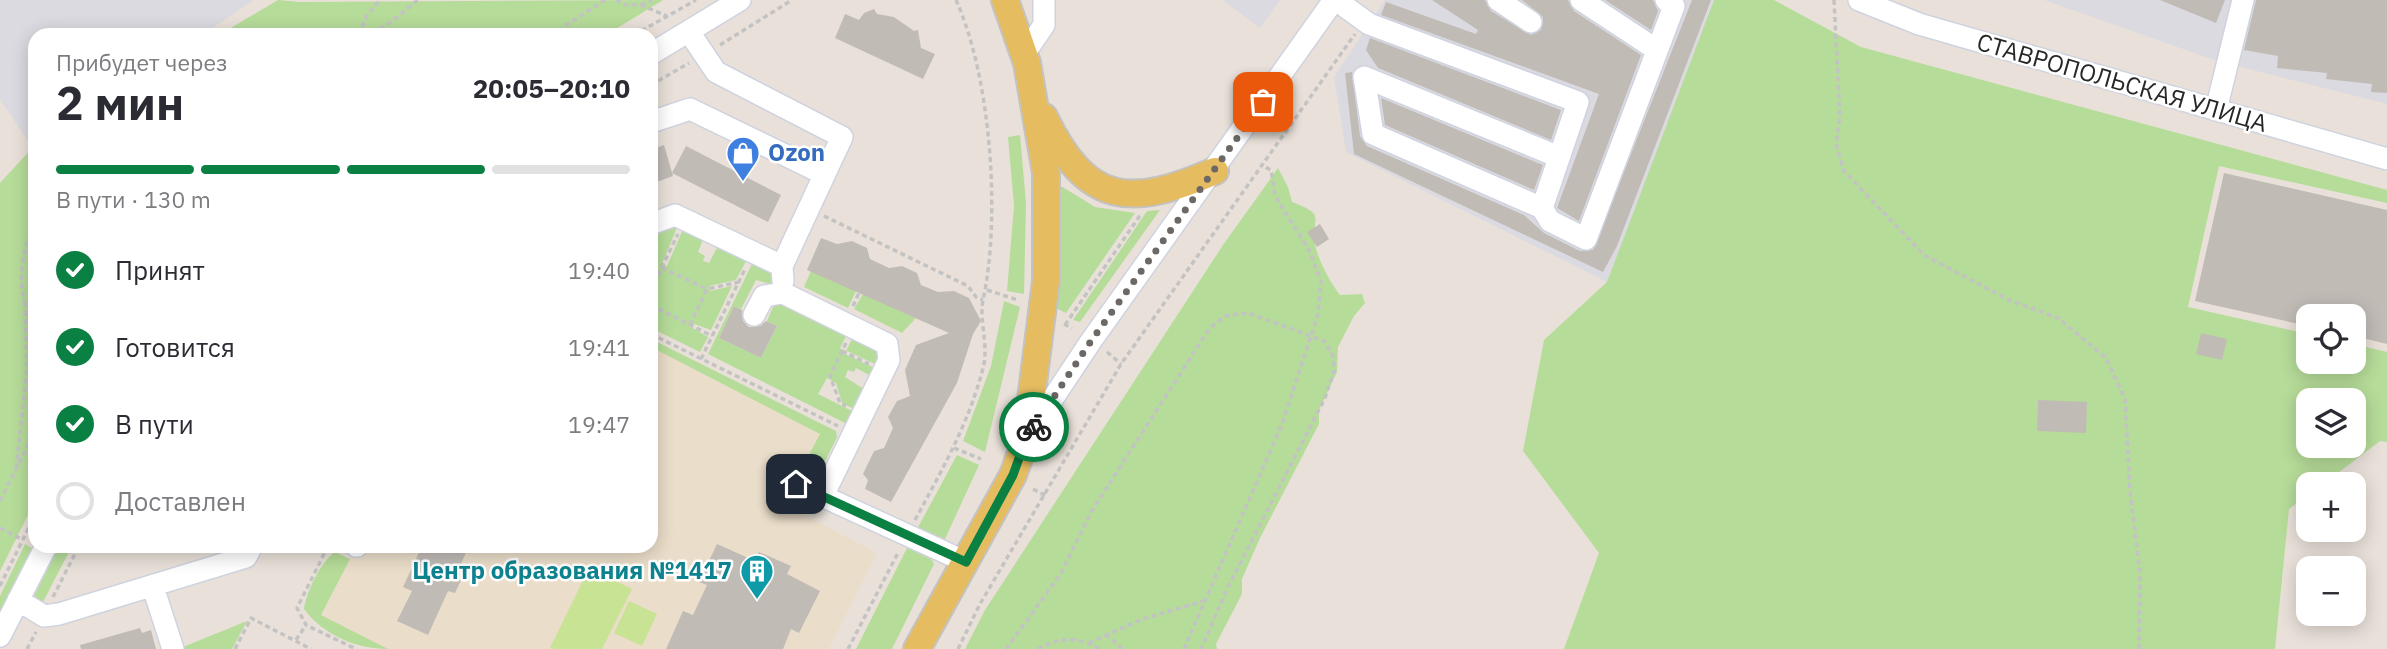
<!DOCTYPE html>
<html lang="ru">
<head>
<meta charset="utf-8">
<style>
	:root { --surface:#fff; --page:#f2f2f3; --text:#2b2b33; --muted:#7c7c81; --line:#e1e1e2; --accent:#0b8043 }
	body { margin:0; font-family:"IBM Plex Sans",sans-serif; background:var(--page); color:var(--text); height:100vh; display:flex; flex-direction:column; font-size:26px; white-space:nowrap }
	* { box-sizing:border-box; margin:0 }
	p { font-size:23px; color:var(--muted) }
	.icon { flex:none; width:38px; height:38px; fill:none; stroke:currentColor; stroke-width:2; stroke-linecap:round; stroke-linejoin:round }
	.map { position:relative; flex:1; overflow:hidden }
	.panel { position:absolute; left:28px; top:28px; width:630px; height:525px; display:flex; flex-direction:column; background:var(--surface); border-radius:21px; box-shadow:0 4px 18px #0003 }
	.panel>* { flex:none }
	.controls { position:absolute; left:2296px; top:304px; display:grid; gap:14px }
	.controls a { display:grid; place-items:center; width:70px; height:70px; border-radius:14px; background:var(--surface); box-shadow:0 4px 18px #0003; font-size:35px }
	.pin { position:absolute; display:grid; place-items:center; width:60px; height:60px; color:#fff; margin:-30px; border-radius:14px; box-shadow:0 4px 10px #0006 }
	.courier { position:absolute; display:grid; place-items:center; width:70px; height:70px; margin:-35px; border:5px solid #0b8043; border-radius:50%; background:#fff; color:#222; box-shadow:0 2px 9px #0007 }
	.head em { font-style:normal; font-weight:700 }
	.head div { display:flex; flex-direction:column-reverse }
	.head { display:flex; align-items:center; justify-content:space-between; height:119px; padding:0 28px }
	h1 { font-size:46px; font-weight:700; line-height:52px }
	.bar { display:grid; grid-template-columns:repeat(4,1fr); gap:10px 7px; align-content:center; height:84px; padding:0 28px }
	.bar i { height:9px; border-radius:5px; background:var(--line) }
	.bar .current { background:var(--accent) }
	.bar p { grid-column:span 4 }
	ol { padding:0 28px; list-style:none }
	li { display:flex; align-items:center; gap:21px; height:77px }
	li p { margin-inline-start:auto }
	li .icon { padding:7px; border-radius:50%; background:var(--accent); color:#fff; stroke-width:4 }
	li:last-child { color:var(--muted) }
	li i { width:38px; height:38px; border:4px solid var(--line); border-radius:50% }
	.map>svg:first-child { display:block }
	.industrial { fill:#dbdae1 }
	.education { fill:#eaddc9 }
	.green { fill:#b6dc99; fill-rule:evenodd }
	.pitch { fill:#c9e395 }
	.building { fill:#c1bbb6 }
	.lines { fill:none; stroke-linecap:round; stroke-linejoin:round }
	.minor-casing { stroke:#cfd3df; stroke-width:24 }
	.major-casing { stroke:#c3c3c3; stroke-width:30 }
	.path { stroke:#c3c3c3; stroke-width:3.5; stroke-dasharray:5 3.5; stroke-linecap:butt }
	.minor { stroke:#fff; stroke-width:21 }
	.major { stroke:#e6bc61; stroke-width:26 }
	.done { stroke:#6b6865; stroke-width:7; stroke-dasharray:0 12.6 }
	.route { stroke:#0b8043; stroke-width:9 }
	.labels { text-anchor:middle; stroke-width:5; stroke-linejoin:round; paint-order:stroke }
	.street-label { font-size:24px; fill:#272727; stroke:#fff }
	.shop-label { font-size:24px; font-weight:bold; fill:#366cbe; stroke:#fff; text-anchor:start }
	.culture-label { font-size:24px; font-weight:bold; fill:#0d838f; stroke:#fff; text-anchor:end }
</style>
</head>
<body>
<div class="map">
<svg width="2387" height="649" viewBox="0 0 2387 649">
	<rect width="100%" height="100%" fill="#e9e1d9"/>
	<path class="industrial" d="M0,0H254L202,35H35V145L32,147L0,99Z
		M1222,0H1280L1260,28Z
		M1385,0H1714L1607,282L1346,152L1334,77Z
		M2044,0H2387V104L2217,61Z"/>
	<path class="education" d="M651,347L820,434L783,504L877,553L829,649H388L321,615L357,546H651Z"/>
	<path class="green" d="M278,0L299,2L663,0L606,35H219Z
		M1714,0H1774L1861,47L2387,190V203L2219,166L2188,307L2308,334V362H2354V344L2387,352V442L2380,441L2322,485H2308V495L2289,509L2275,649H1564L1599,553L1523,451L1544,340L1607,282ZM2308,401H2354V446H2308Z
		M1020,135L1026,203L1024,294L1007,291L1014,206L1008,137Z
		M35,145V501L0,571V183Z
		M1278,168L1288,187L1292,202C1329,216 1310,217 1315,244C1318,260 1330,282 1340,295L1362,294L1365,303L1354,316L1338,347L1337,372L1319,410V424L1260,538L1242,579V594L1216,644L1217,649H965L985,610L1223,245Z
		M1056,183L1095,207L1135,213L1066,313L1056,308Z
		M1160,210L1080,322L1073,320L1147,211Z
		M678,225L662,264L667,266L684,227L704,237L698,252L705,256L703,261L709,263L719,244L747,259L736,280L709,286L710,291L732,286L711,330L694,324L693,328L708,337L700,352L651,328V231Z
		M752,264L775,275L773,285L756,280L741,309L734,306L719,338L761,358L777,326L767,321L776,300L848,332L840,348L846,351L854,335L879,347L881,356L877,365L847,351L845,354L875,368L873,377L856,368L854,372L848,370L845,377L867,391L858,411L842,403L836,383L827,378L818,394L856,413L849,425L708,354Z
		M811,271L856,291L848,308L804,287Z
		M863,294L916,318L902,333L854,309Z
		M1004,301L1020,307L985,452L963,441L991,366Z
		M651,339L836,431L837,437L816,480L808,484L796,479L820,434L651,347Z
		M957,455L979,465L945,539L940,542L916,531Z
		M25,544L35,550L0,621V596Z
		M59,546H72L43,602L34,596Z
		M908,546L930,556L934,564L892,649H856Z
		M335,552L350,559L321,615L388,649C357,649 323,635 304,609C306,593 321,561 335,552Z
		M247,621L232,649H183V647Z"/>
	<path class="pitch" d="M589,568L632,589L602,649H553L550,648Z
		M629,601L657,614L642,646L614,633Z"/>
	<path class="building" d="M1432,0H1485L1491,11L1531,35L1541,30L1543,17L1522,0H1568L1574,11L1641,55L1579,221L1557,208L1599,94L1381,15L1386,2L1476,34L1478,30Z
		M1605,0H1653L1658,11L1651,30Z
		M1692,0H1711L1617,246L1603,272L1354,154L1345,73L1352,72L1360,136L1367,146L1524,215L1544,233L1580,251L1593,250Z
		M2160,0H2225L2216,23Z
		M2256,0H2387V93L2371,92L2372,84L2326,79L2327,73L2277,68L2278,56L2244,50Z
		M874,9L877,14L894,17L914,31L918,30L921,48L935,54L923,79L835,38L845,14L859,20L864,13Z
		M1370,38L1561,110L1551,140L1378,68L1366,50Z
		M1381,98L1543,165L1534,190L1385,125Z
		M664,145L673,176L651,184V150Z
		M686,146L781,195L768,222L672,173Z
		M2224,173L2387,210V344L2354,336V317H2308V326L2195,301Z
		M1320,224L1329,239L1317,247L1307,232Z
		M821,238L837,244L852,241L867,248L870,259L889,268L902,266L917,273L921,285L938,292L954,291L969,298L981,321L973,334L957,383L891,502L865,489L868,480L863,474L874,451L884,448L893,428L888,417L897,401L910,396L905,370L916,345L949,333L807,270Z
		M734,306L742,310L743,321L749,327L760,326L766,321L777,326L761,358L719,338Z
		M2201,333L2227,339L2222,360L2196,354Z
		M2038,400L2087,402L2086,433L2037,431Z
		M717,544L755,561L759,552L791,566L787,574L820,591L799,633L791,629L783,649H666L683,611L693,615L707,585L699,582Z
		M422,546H469L455,577L461,580L455,593L448,591L428,635L397,621L412,591L403,587Z
		M140,628L142,633L151,630L156,649H81L80,645Z"/>
	<g class="lines">
		<defs>
			<path id="minor" d="M1336,0L1369,24L1578,102L1542,208L1550,221L1586,239L1674,6L1666,0
				M1498,0L1531,22
				M1581,0L1657,50
				M1859,0L1919,24L2387,159
				M689,32L716,72L842,137L782,266
				M651,54L740,0
				M1024,54L1044,25V0
				M2216,110L2243,0
				M651,122L690,109L824,174
				M1542,208L1373,134L1364,77L1559,157
				M651,224L675,215L782,266L783,281
				M754,315L764,296L783,293L887,344L889,360L823,496
				M1028,436L1091,341L1334,0
				M796,484L966,562
				M356,546H357
				M153,587L173,649
				M18,600L44,616L59,614L246,557L252,546
				M0,636L46,546"/>
			<path id="major" d="M1044,117C1087,206 1130,208 1215,171
				M917,649L1013,475L1026,439L1046,281V173L1027,63L1005,0"/>
		</defs>
		<use href="#minor" class="minor-casing"/>
		<use href="#major" class="major-casing"/>
		<path class="path" d="M616,0L626,5H641L667,16
			M1834,0L1840,117L1836,144L1844,171L1924,255L2009,300L2058,318L2106,358L2125,399L2130,491L2140,573L2139,649
			M641,5L652,0
			M359,35L367,15L380,0
			M364,35L387,25L418,0
			M551,35L605,0
			M634,35L696,0
			M720,45L792,0
			M651,85L689,63
			M824,216L968,286L976,297L983,300
			M662,268L707,289
			M651,274L657,277L678,234
			M987,290L1018,300
			M25,305C17,276 23,249 35,223
			M651,305L712,336
			M853,306L859,293
			M27,312L35,329
			M1064,324L1072,328
			M690,325L707,289L739,282
			M1065,325L1141,214
			M651,334L838,426
			M846,343L830,376L840,403L846,406
			M842,351L869,364
			M1107,352L1121,364
			M701,359L745,269
			M954,448L981,459
			M16,468L27,369L25,303
			M1033,489L1046,496
			M0,501L35,431
			M915,520C942,470 971,419 984,364C988,343 979,320 983,300C1001,218 991,77 956,0
			M0,528L23,540
			M328,546L297,608L306,625L356,649
			M0,586L35,515
			M53,597L79,546
			M1106,634L1122,649
			M296,640L306,625
			M1089,643L1142,619L1207,600
			M27,649L36,632
			M235,649L251,618L311,649
			M848,649L899,551
			M958,649L980,604L1121,364L1355,34
			M1006,649L1060,575L1091,512L1209,329L1225,316L1248,313L1324,341L1333,356L1334,371L1325,398L1228,587L1201,649
			M1038,649C1060,637 1078,636 1100,649
			M1184,649L1282,424L1318,314L1321,281L1309,250L1275,196L1271,170L1263,166"/>
		<use href="#minor" class="minor"/>
		<use href="#major" class="major"/>
	</g>
	<g class="lines">
		<path class="done" d="M1034,427L1091,341L1263,102"/>
		<path class="route" d="M796,484L966,562L1013,475L1026,439L1034,427"/>
	</g>
	<defs>
		<symbol id="shop-pin" viewBox="-11 -11 22 30"><path d="M0 17L-7.5 6A9.5 9.5 0 1 1 7.5 6Z" fill="#3f7fe0" stroke="#fff"/><path d="M-5-2.5h2.3a2.7 3.5 0 0 1 5.4 0H5L5.5 6h-11ZM-1.5-2.5h3a1.5 2.3 0 0 0-3 0Z" fill="#fff"/></symbol>
		<symbol id="building-pin" viewBox="-11 -11 22 30"><path d="M0 17L-7.5 6A9.5 9.5 0 1 1 7.5 6Z" fill="#0f9aa8" stroke="#fff"/><path d="M-4-6H4V6H1V3H-1V6H-4ZM-2.5-4.3h1.7v1.8h-1.7ZM.8-4.3h1.7v1.8H.8ZM-2.5-1h1.7V.8h-1.7ZM.8-1h1.7V.8H.8Z" fill="#fff"/></symbol>
	</defs>
	<g fill-rule="evenodd">
		<use href="#shop-pin" x="724" y="134" width="38" height="52"/>
		<use href="#building-pin" x="738" y="552" width="38" height="52"/>
	</g>
	<g class="labels">
		<g class="street-label">
			<text transform="translate(2122 83) rotate(16)" y="8">СТАВРОПОЛЬСКАЯ УЛИЦА</text>
		</g>
		<g class="shop-label">
			<text x="768" y="161">Ozon</text>
		</g>
		<g class="culture-label">
			<text x="732" y="579">Центр образования №1417</text>
		</g>
	</g>
</svg>
<div class="controls">
<a><svg class="icon" aria-label="locate" viewBox="0 0 24 24"><circle cx="12" cy="12" r="6"/><path d="M12 2v4M12 18v4M2 12h4M18 12h4"/></svg></a>
<a><svg class="icon" aria-label="layers" viewBox="0 0 24 24"><path d="M12 4l9 5-9 5-9-5zM3 14l9 5 9-5"/></svg></a>
<a>+</a>
<a>−</a>
</div>
<div class="pin" style="left:1263px;top:102px;background:#ea580c"><svg class="icon" aria-label="bag" viewBox="0 0 24 24"><path d="M5 8h14l-1 12H6zM9 8a3 3 0 0 1 6 0"/></svg></div>
<div class="pin" style="left:796px;top:484px;background:#1f2937"><svg class="icon" aria-label="home" viewBox="0 0 24 24"><path d="M3 11l9-7 9 7M6 9v11h12V9"/></svg></div>
<div class="courier" style="left:1034px;top:427px"><svg class="icon" aria-label="bike" viewBox="0 0 24 24"><circle cx="6" cy="16" r="4"/><circle cx="18" cy="16" r="4"/><path d="M6 16l4-8h5l3 8M10 8l3 8H6M13 5h3"/></svg></div>
<section class="panel">
<div class="head"><div><h1>2 мин</h1><p>Прибудет через</p></div><em>20:05–20:10</em></div>
<div class="bar"><i class="current"></i><i class="current"></i><i class="current"></i><i></i><p>В пути · 130 m</p></div>
<ol>
<li><svg class="icon" aria-label="check" viewBox="0 0 24 24"><path d="M5 12l5 5 9-10"/></svg>Принят<p>19:40</p></li>
<li><svg class="icon" aria-label="check" viewBox="0 0 24 24"><path d="M5 12l5 5 9-10"/></svg>Готовится<p>19:41</p></li>
<li><svg class="icon" aria-label="check" viewBox="0 0 24 24"><path d="M5 12l5 5 9-10"/></svg>В пути<p>19:47</p></li>
<li><i></i>Доставлен</li>
</ol>
</section>
</div>
</body>
</html>
